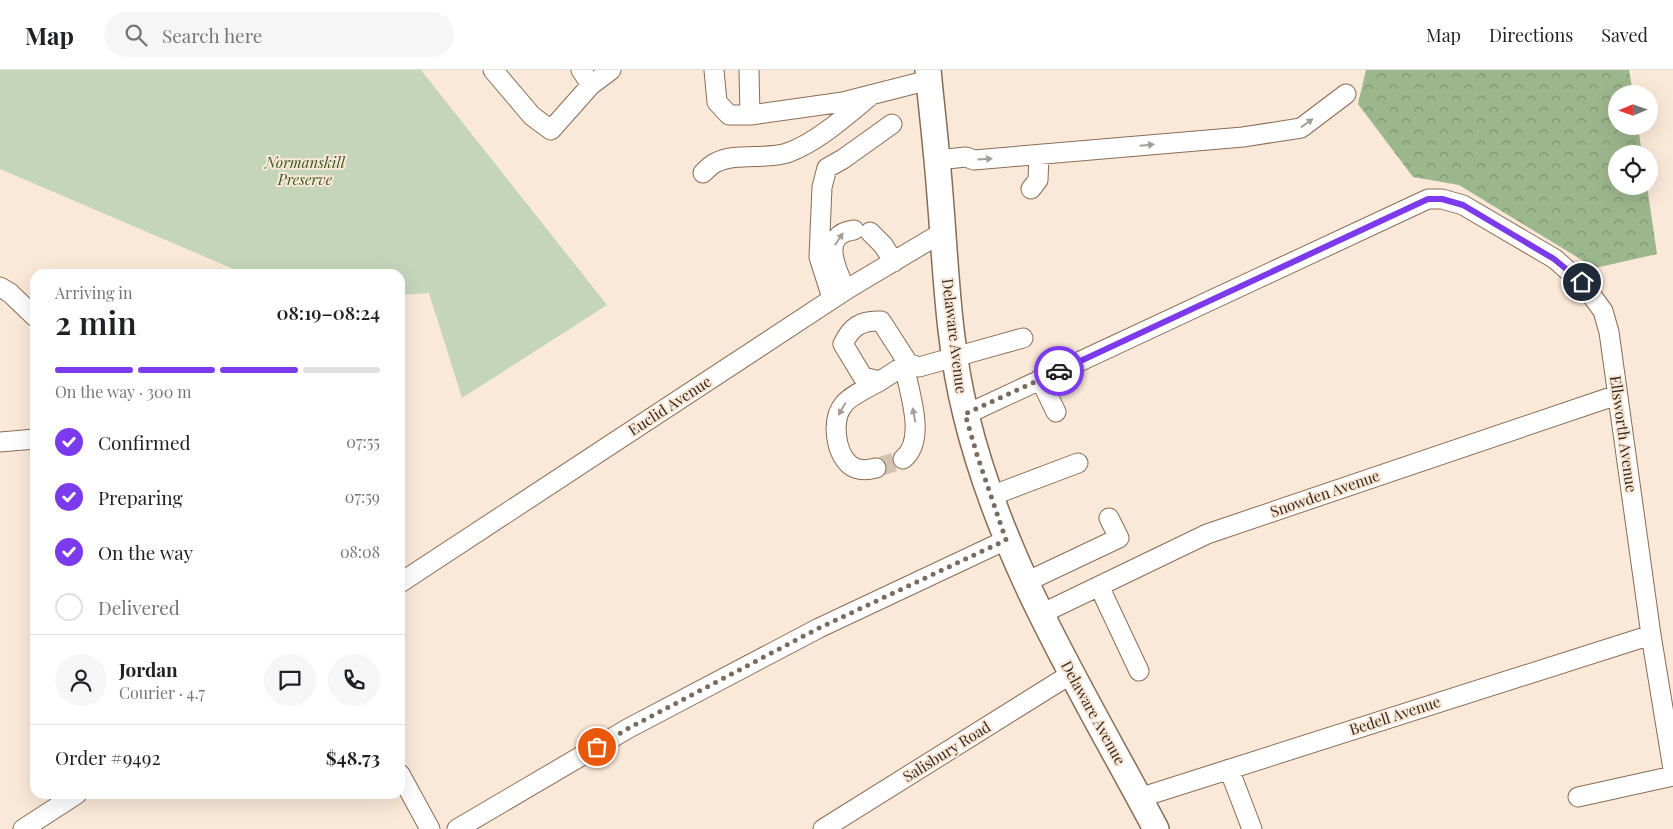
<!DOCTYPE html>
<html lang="en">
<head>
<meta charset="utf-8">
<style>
	:root { --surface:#fff; --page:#f6f6f6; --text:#202124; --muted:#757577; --line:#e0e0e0; --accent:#7c3aed }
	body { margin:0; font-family:"Playfair Display",serif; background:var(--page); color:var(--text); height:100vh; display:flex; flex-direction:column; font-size:19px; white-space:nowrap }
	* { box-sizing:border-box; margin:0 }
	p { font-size:16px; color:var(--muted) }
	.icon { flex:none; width:28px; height:28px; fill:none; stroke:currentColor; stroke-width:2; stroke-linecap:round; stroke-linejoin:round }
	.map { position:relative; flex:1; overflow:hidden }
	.details { position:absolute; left:30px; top:199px; width:375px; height:530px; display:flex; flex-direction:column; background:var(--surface); border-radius:15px; box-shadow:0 5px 20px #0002 }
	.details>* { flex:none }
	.needle { width:32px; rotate:268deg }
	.tools { position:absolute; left:1608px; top:15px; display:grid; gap:10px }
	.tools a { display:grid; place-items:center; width:50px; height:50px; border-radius:50%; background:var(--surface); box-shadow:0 5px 20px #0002; font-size:25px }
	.pin { position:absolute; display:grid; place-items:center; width:42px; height:42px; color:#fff; margin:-21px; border:2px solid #fff; border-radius:50%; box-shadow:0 1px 5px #0007 }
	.courier { position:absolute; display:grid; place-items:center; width:50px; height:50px; margin:-25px; border:4px solid #7c3aed; border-radius:50%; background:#fff; color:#222; box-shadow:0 1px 6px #0007 }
	.headline em { font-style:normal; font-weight:600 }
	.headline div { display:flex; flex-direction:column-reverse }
	.headline { display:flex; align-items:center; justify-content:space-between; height:85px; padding:0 25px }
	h1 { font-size:32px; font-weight:600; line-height:38px }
	.bar { display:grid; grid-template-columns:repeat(4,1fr); gap:8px 5px; align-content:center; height:60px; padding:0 25px }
	.bar i { height:6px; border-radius:4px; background:var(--line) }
	.bar .current { background:var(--accent) }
	.bar p { grid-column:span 4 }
	.line { display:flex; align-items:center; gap:12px; padding:0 25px; border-top:1px solid var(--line) }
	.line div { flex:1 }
	.round { display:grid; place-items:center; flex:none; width:52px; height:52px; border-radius:26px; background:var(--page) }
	ol { padding:0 25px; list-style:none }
	li { display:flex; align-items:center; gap:15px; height:55px }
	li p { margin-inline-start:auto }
	li .icon { padding:5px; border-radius:50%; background:var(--accent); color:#fff; stroke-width:4 }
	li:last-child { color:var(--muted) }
	li i { width:28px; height:28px; border:2px solid var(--line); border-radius:50% }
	header { display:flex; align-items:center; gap:30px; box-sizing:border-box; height:70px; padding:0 25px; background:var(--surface); border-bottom:1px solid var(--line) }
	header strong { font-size:24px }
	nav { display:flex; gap:28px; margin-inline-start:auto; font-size:18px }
	.search { width:350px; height:45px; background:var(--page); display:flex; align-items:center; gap:12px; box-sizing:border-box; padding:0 18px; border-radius:28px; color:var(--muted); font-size:19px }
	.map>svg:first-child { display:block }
	.forest { fill:url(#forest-crowns) }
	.park { fill:#c4d5ba }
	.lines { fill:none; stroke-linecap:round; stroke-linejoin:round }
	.minor-tunnel { stroke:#d2c2b3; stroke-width:19; stroke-dasharray:19 9; stroke-linecap:butt }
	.minor-casing { stroke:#886d55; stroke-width:21 }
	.major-casing { stroke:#886d55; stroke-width:28 }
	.minor { stroke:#fff; stroke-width:19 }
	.major { stroke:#fff; stroke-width:25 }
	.oneway { fill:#a39e99 }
	.done { stroke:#796b5e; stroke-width:5; stroke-dasharray:0 9 }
	.route { stroke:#7c3aed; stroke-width:6 }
	.labels { text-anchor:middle; stroke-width:4; stroke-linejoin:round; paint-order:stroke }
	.park-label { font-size:15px; font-style:italic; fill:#38591e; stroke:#fae8d8 }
	.street-label { font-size:15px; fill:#33281d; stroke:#fae8d8 }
</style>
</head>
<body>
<header>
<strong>Map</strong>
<div class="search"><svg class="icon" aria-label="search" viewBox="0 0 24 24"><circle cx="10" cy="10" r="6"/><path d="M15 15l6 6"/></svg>Search here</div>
<nav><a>Map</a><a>Directions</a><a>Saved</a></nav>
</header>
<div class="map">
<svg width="1673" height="759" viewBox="0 0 1673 759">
	<defs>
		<pattern id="forest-crowns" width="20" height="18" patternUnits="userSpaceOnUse" patternTransform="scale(1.25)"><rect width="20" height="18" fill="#9db78d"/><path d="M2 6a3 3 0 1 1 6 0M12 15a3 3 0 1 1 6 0" fill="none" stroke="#819573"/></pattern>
	</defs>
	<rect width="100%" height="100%" fill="#fae8d8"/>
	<path class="forest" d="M1366,0H1629L1633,24H1616V56H1638L1642,84H1616V116H1647L1657,184L1595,198L1459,115L1413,107L1358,34Z"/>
	<path class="park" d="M0,0H421L607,235L462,328L429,223L400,225V204H245L0,99Z"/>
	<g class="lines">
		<path class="minor-tunnel" d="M876,398L903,389"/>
		<defs>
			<path id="minor" d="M493,0L532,46L551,60L591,15L611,0
				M581,0L591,15
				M714,0L717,32L729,45H751L843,32L929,10
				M749,0L750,45
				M937,90L966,87L974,90L1243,67L1301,58L1346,24
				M703,103C707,99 711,95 715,93C735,82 765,90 787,83C816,73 846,46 869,27
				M1031,119L1038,110L1039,85
				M870,162L883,175L894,192
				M0,217L10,223L35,247
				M846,220C836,200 819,164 854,160
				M832,228L819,187L822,117L827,98L843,89L892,54
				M908,293L881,251C861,250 851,257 843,274L863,307L880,311L908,293L919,297L1023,268
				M1040,309L1056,342
				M965,345L1428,129H1442L1463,135L1555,189L1584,215L1603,241L1609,262L1651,565L1673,699
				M0,372L35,369
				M903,389C927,370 909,322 904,295
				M876,398C868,400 857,401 850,395C835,382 831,349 844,334C851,325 870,317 880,311
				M991,426L1078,393
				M1026,512L1119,468L1109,448
				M400,513L849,218L943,162
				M1099,516L1139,601
				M1041,544L1207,464L1617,325
				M1229,699L1252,759
				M400,704L430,759
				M1578,727L1673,706
				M1139,728L1651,565
				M23,759L77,724
				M457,759L629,658L819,558L1006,470
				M823,759L1071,604"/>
			<path id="major" d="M928,0C932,42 937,83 940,125C946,198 948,274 966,345C1002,494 1085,625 1156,759"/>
		</defs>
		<use href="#minor" class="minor-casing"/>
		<use href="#major" class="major-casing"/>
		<use href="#minor" class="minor"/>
		<use href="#major" class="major"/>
	</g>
	<defs><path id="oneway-solid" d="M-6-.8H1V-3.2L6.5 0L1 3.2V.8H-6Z" transform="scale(1.25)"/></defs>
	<g class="oneway">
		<use href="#oneway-solid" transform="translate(1307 53) rotate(-36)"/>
		<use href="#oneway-solid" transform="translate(1147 75) rotate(-5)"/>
		<use href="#oneway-solid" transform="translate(985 89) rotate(-4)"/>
		<use href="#oneway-solid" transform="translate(839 169) rotate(-56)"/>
		<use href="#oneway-solid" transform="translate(842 339) rotate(119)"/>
		<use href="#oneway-solid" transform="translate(914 345) rotate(-101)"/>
	</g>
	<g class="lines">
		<path class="done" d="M597,677L629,658L819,558L1006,470L978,388L965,344L1059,301"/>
		<path class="route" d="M1059,301L1428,129H1442L1463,135L1554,189L1582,212"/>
	</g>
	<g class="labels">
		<g class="park-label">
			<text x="305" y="98">Normanskill<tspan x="305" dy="17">Preserve</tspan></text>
		</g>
		<g class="street-label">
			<text transform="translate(954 266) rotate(83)" y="5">Delaware Avenue</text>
			<text transform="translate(670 336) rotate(-33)" y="5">Euclid Avenue</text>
			<text transform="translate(1623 364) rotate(82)" y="5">Ellsworth Avenue</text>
			<text transform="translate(1325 424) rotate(-19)" y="5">Snowden Avenue</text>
			<text transform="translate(1093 643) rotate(61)" y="5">Delaware Avenue</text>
			<text transform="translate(1395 646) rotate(-18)" y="5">Bedell Avenue</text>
			<text transform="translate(947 682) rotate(-32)" y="5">Salisbury Road</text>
		</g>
	</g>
</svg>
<div class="tools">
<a><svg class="needle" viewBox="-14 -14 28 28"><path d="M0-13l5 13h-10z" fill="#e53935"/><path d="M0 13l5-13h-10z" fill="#757577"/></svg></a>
<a><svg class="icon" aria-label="locate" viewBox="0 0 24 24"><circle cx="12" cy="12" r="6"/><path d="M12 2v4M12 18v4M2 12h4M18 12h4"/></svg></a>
</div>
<div class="pin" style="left:597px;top:677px;background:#ea580c"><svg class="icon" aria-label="bag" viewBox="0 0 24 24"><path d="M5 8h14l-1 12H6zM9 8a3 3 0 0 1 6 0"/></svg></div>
<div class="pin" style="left:1582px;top:212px;background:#1f2937"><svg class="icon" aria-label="home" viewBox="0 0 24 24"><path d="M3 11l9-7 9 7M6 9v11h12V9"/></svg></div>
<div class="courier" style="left:1059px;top:301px"><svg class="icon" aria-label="car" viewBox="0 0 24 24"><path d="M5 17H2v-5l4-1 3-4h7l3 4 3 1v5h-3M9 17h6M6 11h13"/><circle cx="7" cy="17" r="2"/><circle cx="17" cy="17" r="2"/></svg></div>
<section class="details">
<div class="headline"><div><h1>2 min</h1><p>Arriving in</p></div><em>08:19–08:24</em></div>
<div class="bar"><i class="current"></i><i class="current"></i><i class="current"></i><i></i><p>On the way · 300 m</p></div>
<ol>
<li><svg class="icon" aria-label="check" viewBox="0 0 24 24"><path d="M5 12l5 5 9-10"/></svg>Confirmed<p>07:55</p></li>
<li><svg class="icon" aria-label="check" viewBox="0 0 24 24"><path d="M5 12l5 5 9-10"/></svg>Preparing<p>07:59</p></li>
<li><svg class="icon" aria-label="check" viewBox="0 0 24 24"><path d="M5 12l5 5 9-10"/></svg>On the way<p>08:08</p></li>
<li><i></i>Delivered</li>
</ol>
<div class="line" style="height:90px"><a class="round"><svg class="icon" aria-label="person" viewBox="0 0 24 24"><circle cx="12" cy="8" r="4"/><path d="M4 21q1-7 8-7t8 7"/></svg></a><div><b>Jordan</b><p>Courier · 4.7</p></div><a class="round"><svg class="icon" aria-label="chat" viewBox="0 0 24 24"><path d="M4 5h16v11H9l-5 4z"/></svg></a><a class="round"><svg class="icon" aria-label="phone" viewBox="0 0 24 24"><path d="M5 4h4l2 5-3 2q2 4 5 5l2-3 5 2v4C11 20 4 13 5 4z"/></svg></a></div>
<div class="line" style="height:65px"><div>Order #9492</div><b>$48.73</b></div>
</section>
</div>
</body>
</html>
